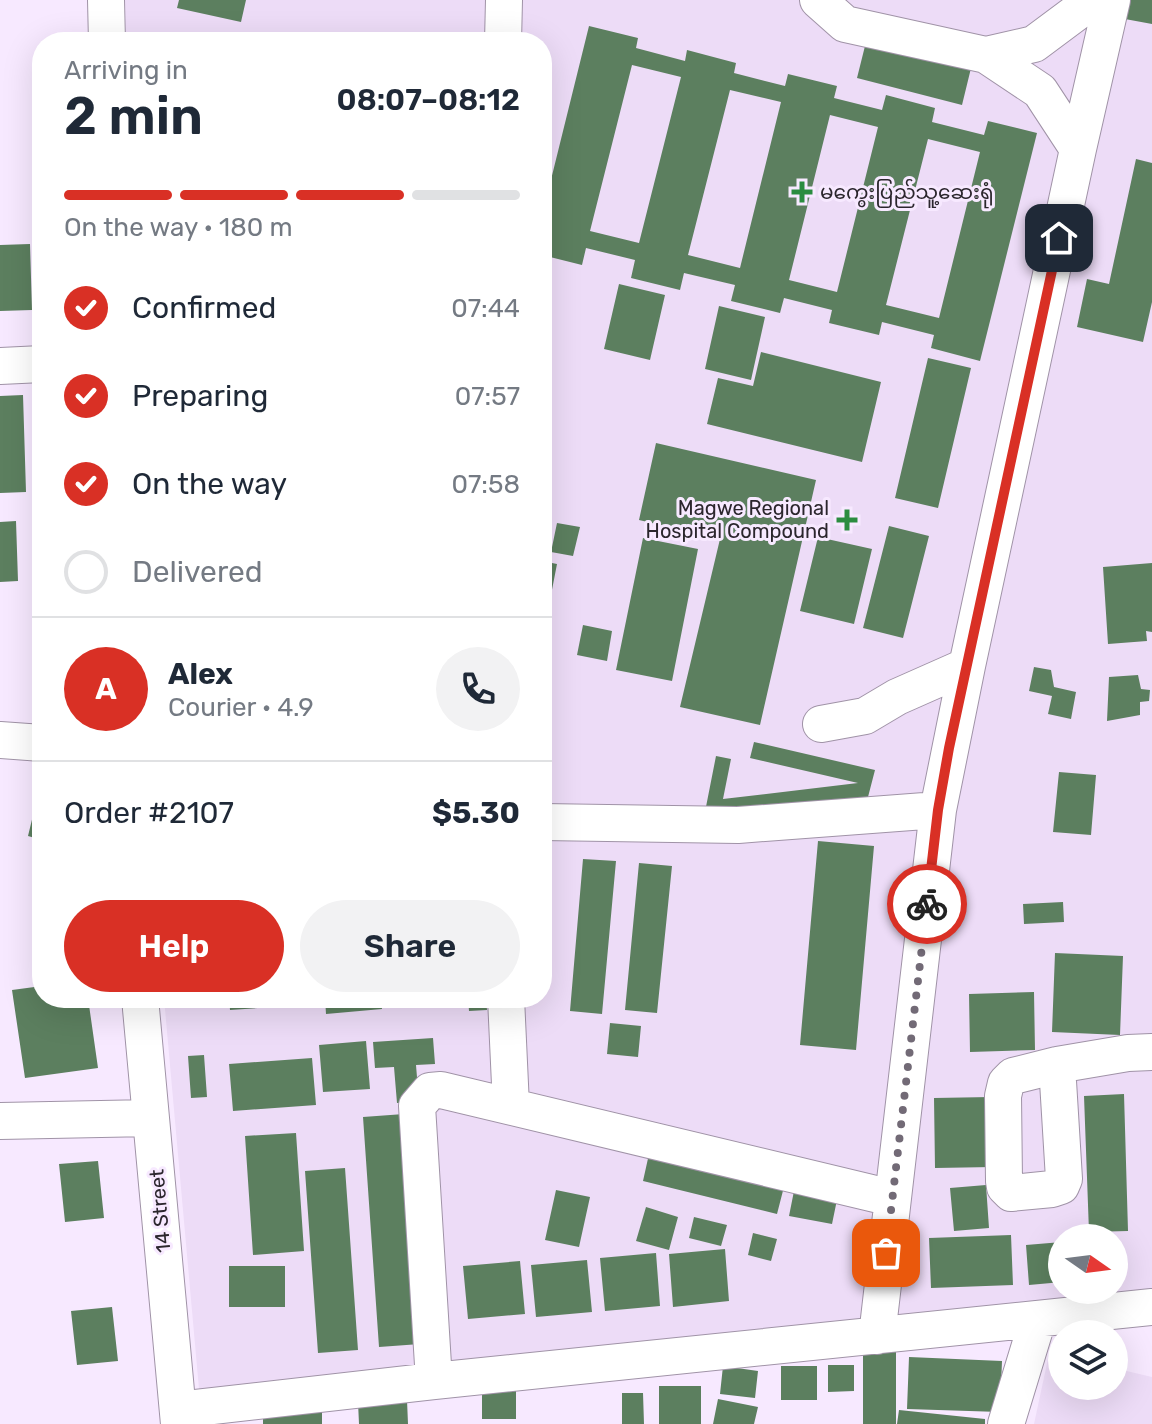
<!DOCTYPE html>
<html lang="en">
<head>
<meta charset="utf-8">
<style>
	:root { --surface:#fff; --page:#f2f2f3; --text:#1f2937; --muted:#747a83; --line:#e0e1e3; --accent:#d93025 }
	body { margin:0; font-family:Rubik,"Noto Sans Myanmar",sans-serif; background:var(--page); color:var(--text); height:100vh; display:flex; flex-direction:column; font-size:30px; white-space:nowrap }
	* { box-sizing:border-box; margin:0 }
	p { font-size:26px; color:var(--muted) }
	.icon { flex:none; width:44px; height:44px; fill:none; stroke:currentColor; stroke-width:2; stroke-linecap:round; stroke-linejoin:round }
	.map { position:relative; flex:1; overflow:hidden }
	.side { position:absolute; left:32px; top:32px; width:520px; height:976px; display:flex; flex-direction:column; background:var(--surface); border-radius:32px; box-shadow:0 8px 32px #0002 }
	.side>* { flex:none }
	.needle { width:52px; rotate:104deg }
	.buttons { position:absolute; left:1048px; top:1224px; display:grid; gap:16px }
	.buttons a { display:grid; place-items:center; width:80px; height:80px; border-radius:50%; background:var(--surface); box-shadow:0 8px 32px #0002; font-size:40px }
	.pin { position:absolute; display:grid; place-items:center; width:68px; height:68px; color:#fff; margin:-34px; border-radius:16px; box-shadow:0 4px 12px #0006 }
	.courier { position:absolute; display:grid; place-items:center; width:80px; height:80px; margin:-40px; border:6px solid #d93025; border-radius:50%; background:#fff; color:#222; box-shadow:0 2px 10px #0007 }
	.headline em { font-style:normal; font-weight:600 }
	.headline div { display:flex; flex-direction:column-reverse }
	.headline { display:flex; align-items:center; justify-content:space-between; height:136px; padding:0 32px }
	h1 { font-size:52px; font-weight:600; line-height:60px }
	.bar { display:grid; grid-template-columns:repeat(4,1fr); gap:12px 8px; align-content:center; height:96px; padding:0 32px }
	.bar i { height:10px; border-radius:6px; background:var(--line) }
	.bar .current { background:var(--accent) }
	.bar p { grid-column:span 4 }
	.line { display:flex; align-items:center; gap:20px; padding:0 32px; border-top:2px solid var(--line) }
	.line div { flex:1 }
	.round { display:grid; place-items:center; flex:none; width:84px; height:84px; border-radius:42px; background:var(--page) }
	ol { padding:0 32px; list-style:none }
	li { display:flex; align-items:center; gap:24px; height:88px }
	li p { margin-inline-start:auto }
	li .icon { padding:8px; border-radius:50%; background:var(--accent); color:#fff; stroke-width:4 }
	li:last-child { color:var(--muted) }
	li i { width:44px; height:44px; border:4px solid var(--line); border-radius:50% }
	.button { display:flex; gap:16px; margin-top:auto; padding:16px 32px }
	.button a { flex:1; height:92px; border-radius:48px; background:var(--accent); color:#fff; font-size:32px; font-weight:600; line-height:92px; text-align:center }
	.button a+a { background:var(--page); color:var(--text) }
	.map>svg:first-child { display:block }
	.built { fill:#eddcf7; fill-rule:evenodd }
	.building { fill:#5c7f5f; fill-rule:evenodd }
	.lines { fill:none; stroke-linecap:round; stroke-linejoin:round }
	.minor-casing { stroke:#a093a7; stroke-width:38 }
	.minor { stroke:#fff; stroke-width:36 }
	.done { stroke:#726a76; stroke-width:8; stroke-dasharray:0 14.4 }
	.route { stroke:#d93025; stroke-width:10 }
	.poi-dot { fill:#2b8c40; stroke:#f7e9ff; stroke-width:3 }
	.labels { text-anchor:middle; stroke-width:6; stroke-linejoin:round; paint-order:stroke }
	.poi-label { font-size:20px; fill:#2b262d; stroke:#f7e9ff; text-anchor:start }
	.street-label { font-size:20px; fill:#2b262d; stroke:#f7e9ff }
</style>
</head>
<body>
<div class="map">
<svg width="1152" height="1424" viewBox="0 0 1152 1424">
	<rect width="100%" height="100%" fill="#f7e9ff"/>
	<path class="built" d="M125,0H1152V1297L200,1400L164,998H542V42H126ZM1062,1238H1114V1290H1062Z
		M1049,1354L1062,1357V1386H1114V1368L1152,1377V1424H1034Z"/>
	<path class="building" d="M179,0H246L241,22L177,8Z
		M1129,0H1152V24L1125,19Z
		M589,26L638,38L636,48L685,61L687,50L736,63L734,73L785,86L788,74L837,86L834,98L882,110L886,95L935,108L932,122L984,135L988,121L1037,133L980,361L931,348L934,335L882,322L879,335L829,323L832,310L784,298L780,313L731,301L735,285L684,273L680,290L631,278L635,260L586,248L582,265L542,255V216ZM632,65L681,77L639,243L590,231ZM730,90L781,102L740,268L688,255ZM830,115L878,127L837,292L789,280ZM928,139L980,152L939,318L886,305Z
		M867,38L972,64L962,105L857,78Z
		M1136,159L1152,163V302L1143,342L1077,327L1087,279L1109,284Z
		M30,244L32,310L0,311V245Z
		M619,284L665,295L650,360L604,349Z
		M719,306L765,317L751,380L705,369Z
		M761,352L881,382L862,462L707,424L718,378L753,386Z
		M928,358L971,368L938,508L895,498Z
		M23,395L26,492L0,493V396Z
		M656,443L816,480L760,725L680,707L720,539L639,520Z
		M542,503L550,505L543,541H542Z
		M16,521L18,581L0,582V522Z
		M557,523L580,527L573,556L551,552Z
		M889,526L929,536L903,638L863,628Z
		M818,537L872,549L854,624L800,611Z
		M643,538L698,549L672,681L616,670Z
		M542,561L557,564L550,600L542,599Z
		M1152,563V632L1146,631L1147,641L1108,644L1103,567Z
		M583,625L612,631L607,661L577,655Z
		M1034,667L1051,670L1054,687L1076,692L1071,719L1048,714L1052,696L1029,691Z
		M1138,675L1141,689L1150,690L1149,701L1140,702V715L1107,721L1109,677Z
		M754,742L875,770L868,797L704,817L716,756L731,759L723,799L858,783L750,758Z
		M1059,772L1096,775L1091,835L1053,832Z
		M37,799L42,800V840L28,836Z
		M818,841L874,846L856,1050L800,1045Z
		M583,859L616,861L602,1014L570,1011Z
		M639,863L672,866L657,1013L625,1010Z
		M41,893H42V931L32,929Z
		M1063,902L1064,922L1024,924L1023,904Z
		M1055,953L1123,956L1120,1035L1052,1032Z
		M42,986V998H88L98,1068L25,1078L12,990Z
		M1034,992L1035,1050L970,1052L969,994Z
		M229,998H272L273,1007L230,1010Z
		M282,998H318L319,1002L282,1005Z
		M325,998H381L382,1009L326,1014Z
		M468,998H486L487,1010L469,1011Z
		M610,1023L641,1026L638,1057L607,1054Z
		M433,1038L435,1064L416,1065L419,1102L397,1103L394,1067L375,1068L373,1042Z
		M366,1041L370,1089L323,1092L319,1045Z
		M204,1055L207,1097L191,1098L188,1056Z
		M312,1058L316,1105L233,1111L229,1064Z
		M1124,1094L1128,1231L1089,1232L1084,1096Z
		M991,1097L993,1167L935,1168L934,1098Z
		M404,1114L420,1344L379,1347L363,1117Z
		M296,1133L304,1251L253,1255L245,1136Z
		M651,1145L786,1179L777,1214L643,1181Z
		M98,1161L104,1218L65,1222L59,1164Z
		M345,1168L358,1350L318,1353L305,1171Z
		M796,1181L839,1190L832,1224L789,1216Z
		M986,1185L989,1228L954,1231L950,1188Z
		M556,1190L590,1197L579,1247L545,1240Z
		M646,1207L678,1217L669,1250L636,1241Z
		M694,1217L727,1225L721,1246L689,1238Z
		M753,1233L777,1239L771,1261L748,1255Z
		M1011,1235L1013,1285L931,1288L929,1238Z
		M1062,1242V1282L1029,1285L1026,1245Z
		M725,1249L729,1301L673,1307L669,1254Z
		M656,1253L660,1306L605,1311L600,1258Z
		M587,1260L592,1312L536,1317L531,1265Z
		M520,1261L525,1314L468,1319L463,1266Z
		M229,1266H285V1307H229Z
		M112,1307L118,1361L77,1365L71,1311Z
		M863,1352H896V1424H863Z
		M909,1357L1002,1361L1000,1412L907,1409Z
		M828,1365H854V1391L828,1392Z
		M723,1366L758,1371L755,1398L720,1394Z
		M781,1366H817V1400H781Z
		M482,1383H516V1419H482Z
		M659,1386H701V1424H659Z
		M622,1393H643L644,1424H622Z
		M718,1399L758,1407L754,1424H713Z
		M407,1400L408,1424H359L358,1402Z
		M322,1402V1424H263V1403Z
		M899,1410L985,1419V1424H897Z"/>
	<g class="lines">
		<defs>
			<path id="minor" d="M106,0L107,42
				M818,0L845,24L986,55L1034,44L1093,0
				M503,42L504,0
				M986,55L1040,91L1078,149
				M0,366L42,364
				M821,724L865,716L897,697L967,666L1078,149L1112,0
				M0,740L42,743
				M542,822L738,825L938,810
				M140,998L179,1424
				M506,998L511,1106
				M1057,1065L1064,1179L1061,1186L1052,1189L1011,1193L1005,1187L1004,1181L1003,1096L1006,1083L1013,1076L1057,1065L1128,1053L1152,1052
				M0,1121L151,1118
				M877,1336L938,810L967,666
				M434,1381L417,1106L430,1091L441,1090L892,1198
				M178,1410L434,1381L1152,1307
				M1006,1424L1038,1319"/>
		</defs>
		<use href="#minor" class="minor-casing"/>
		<use href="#minor" class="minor"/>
	</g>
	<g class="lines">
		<path class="done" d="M886,1253L927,904"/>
		<path class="route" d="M927,904L938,810L949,748L1059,238"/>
	</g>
	<g class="poi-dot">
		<path d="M798 180h8v8h8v8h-8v8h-8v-8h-8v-8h8z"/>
		<path d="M843 508h8v8h8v8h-8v8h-8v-8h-8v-8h8z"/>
	</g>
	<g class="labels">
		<g class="poi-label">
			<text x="820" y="199">မကွေးပြည်သူ့ဆေးရုံ</text>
			<text x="829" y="515" text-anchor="end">Magwe Regional<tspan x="829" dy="23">Hospital Compound</tspan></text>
		</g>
		<g class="street-label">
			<text transform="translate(160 1211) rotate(-95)" y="7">14 Street</text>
		</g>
	</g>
</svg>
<div class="buttons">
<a><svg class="needle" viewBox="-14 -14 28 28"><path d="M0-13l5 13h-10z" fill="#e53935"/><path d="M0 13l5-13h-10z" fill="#747a83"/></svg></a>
<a><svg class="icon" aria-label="layers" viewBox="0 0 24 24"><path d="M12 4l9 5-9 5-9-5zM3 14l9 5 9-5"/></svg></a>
</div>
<div class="pin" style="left:886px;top:1253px;background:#ea580c"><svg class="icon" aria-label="bag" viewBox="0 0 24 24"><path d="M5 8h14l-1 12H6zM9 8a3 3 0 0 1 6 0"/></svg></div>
<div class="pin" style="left:1059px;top:238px;background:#1f2937"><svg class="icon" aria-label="home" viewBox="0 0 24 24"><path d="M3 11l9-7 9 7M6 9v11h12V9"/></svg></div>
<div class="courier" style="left:927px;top:904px"><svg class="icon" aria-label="bike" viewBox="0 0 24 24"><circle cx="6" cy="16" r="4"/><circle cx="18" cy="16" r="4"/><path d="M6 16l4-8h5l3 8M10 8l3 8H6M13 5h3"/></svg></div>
<section class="side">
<div class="headline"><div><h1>2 min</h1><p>Arriving in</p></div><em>08:07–08:12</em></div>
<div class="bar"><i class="current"></i><i class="current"></i><i class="current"></i><i></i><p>On the way · 180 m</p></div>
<ol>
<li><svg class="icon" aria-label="check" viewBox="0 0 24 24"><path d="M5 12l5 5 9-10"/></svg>Confirmed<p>07:44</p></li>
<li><svg class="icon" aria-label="check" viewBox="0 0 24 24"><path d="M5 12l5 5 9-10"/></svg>Preparing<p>07:57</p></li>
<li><svg class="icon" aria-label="check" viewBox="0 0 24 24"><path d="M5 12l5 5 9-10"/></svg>On the way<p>07:58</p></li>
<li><i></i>Delivered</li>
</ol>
<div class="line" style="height:144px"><b class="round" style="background:var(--accent);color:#fff">A</b><div><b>Alex</b><p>Courier · 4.9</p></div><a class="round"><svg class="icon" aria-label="phone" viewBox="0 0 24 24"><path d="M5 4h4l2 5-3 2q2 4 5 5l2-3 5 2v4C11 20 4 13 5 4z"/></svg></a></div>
<div class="line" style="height:104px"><div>Order #2107</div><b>$5.30</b></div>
<div class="button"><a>Help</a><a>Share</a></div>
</section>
</div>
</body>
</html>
